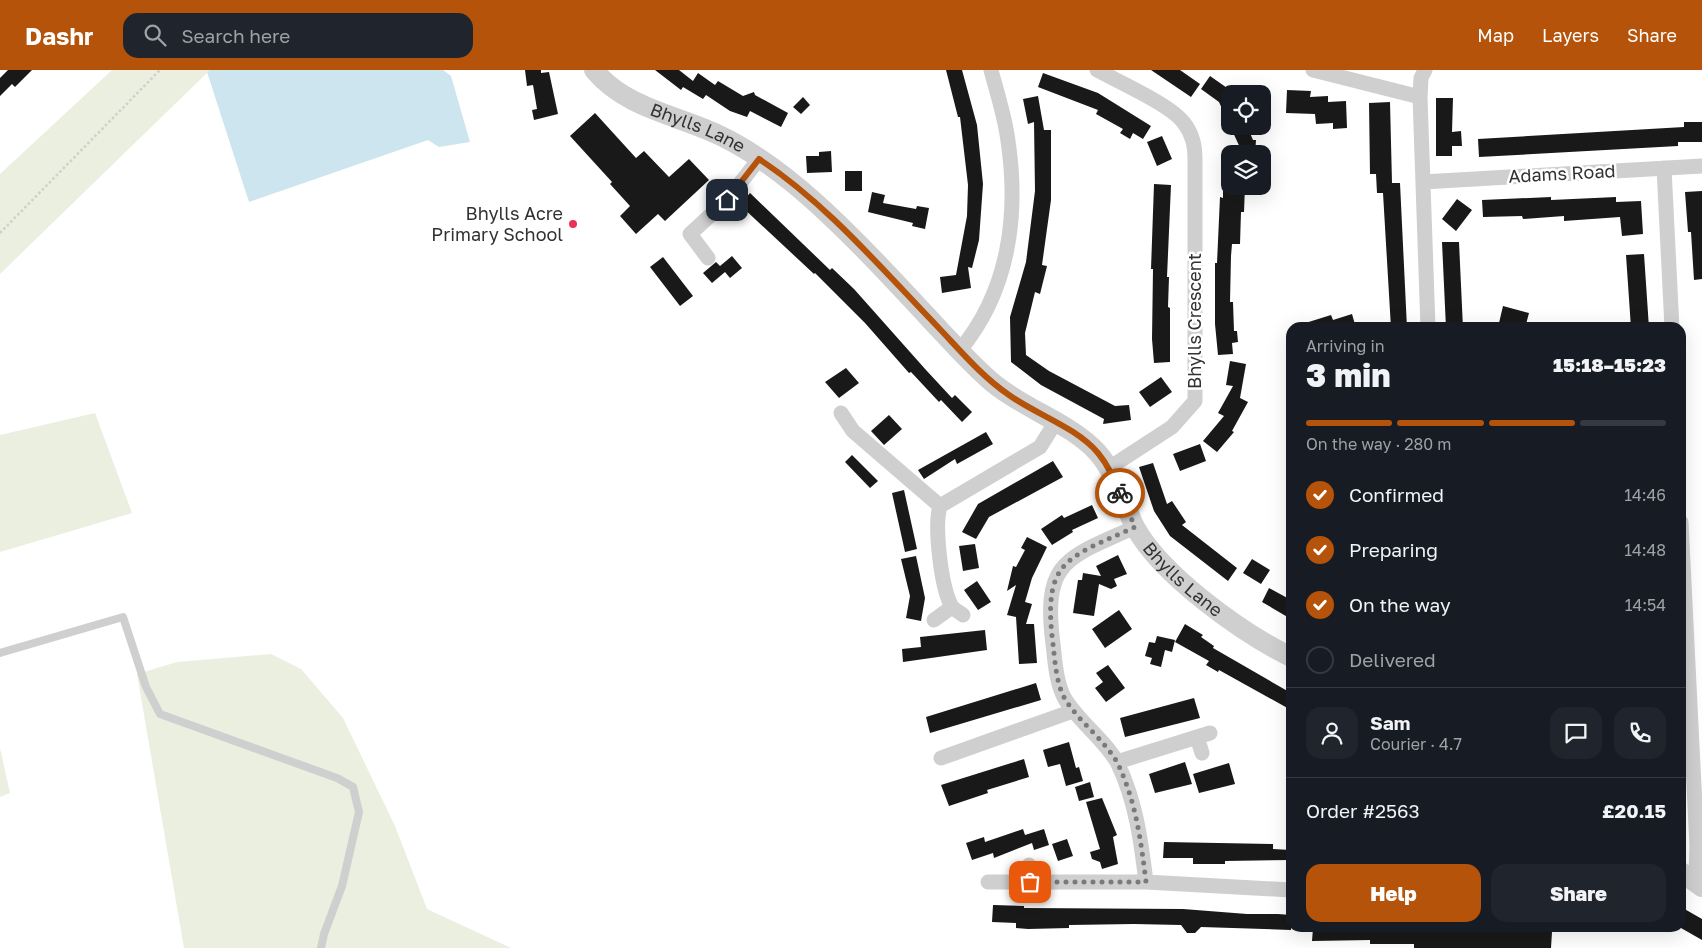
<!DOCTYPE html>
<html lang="en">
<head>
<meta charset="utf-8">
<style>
	:root { --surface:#171b24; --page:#20242c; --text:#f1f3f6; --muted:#9ea1a6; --line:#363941; --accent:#b45309 }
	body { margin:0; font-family:"Golos Text",sans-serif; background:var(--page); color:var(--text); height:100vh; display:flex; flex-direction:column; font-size:19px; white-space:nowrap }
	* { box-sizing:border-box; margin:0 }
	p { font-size:16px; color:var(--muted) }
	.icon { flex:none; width:28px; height:28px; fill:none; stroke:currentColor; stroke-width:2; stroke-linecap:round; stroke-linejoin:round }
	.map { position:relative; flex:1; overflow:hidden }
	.details { position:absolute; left:1286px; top:252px; width:400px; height:610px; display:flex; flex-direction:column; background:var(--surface); border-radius:15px; box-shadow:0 5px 20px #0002 }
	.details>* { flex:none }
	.fabs { position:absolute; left:1221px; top:15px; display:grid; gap:10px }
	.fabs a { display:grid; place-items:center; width:50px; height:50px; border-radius:10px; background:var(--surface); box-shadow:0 5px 20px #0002; font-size:25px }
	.pin { position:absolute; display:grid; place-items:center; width:42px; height:42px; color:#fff; margin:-21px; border-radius:10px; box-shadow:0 2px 8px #0006 }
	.courier { position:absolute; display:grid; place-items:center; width:50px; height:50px; margin:-25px; border:4px solid #b45309; border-radius:50%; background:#fff; color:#222; box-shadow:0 1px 6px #0007 }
	.head em { font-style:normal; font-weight:800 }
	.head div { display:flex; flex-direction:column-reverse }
	.head { display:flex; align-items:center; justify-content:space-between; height:85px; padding:0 20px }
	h1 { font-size:32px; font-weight:800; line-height:38px }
	.bar { display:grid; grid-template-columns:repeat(4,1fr); gap:8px 5px; align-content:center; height:60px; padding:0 20px }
	.bar i { height:6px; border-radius:4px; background:var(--line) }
	.bar .selected { background:var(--accent) }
	.bar p { grid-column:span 4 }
	.line { display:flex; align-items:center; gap:12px; padding:0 20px; border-top:1px solid var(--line) }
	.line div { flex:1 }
	.round { display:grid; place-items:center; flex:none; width:52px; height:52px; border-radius:15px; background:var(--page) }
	ol { padding:0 20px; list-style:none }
	li { display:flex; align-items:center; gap:15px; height:55px }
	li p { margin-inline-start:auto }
	li .icon { padding:5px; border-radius:50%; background:var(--accent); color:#fff; stroke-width:4 }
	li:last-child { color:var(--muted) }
	li i { width:28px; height:28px; border:2px solid var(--line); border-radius:50% }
	.button { display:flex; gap:10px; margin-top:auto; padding:10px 20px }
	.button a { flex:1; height:58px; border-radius:15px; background:var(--accent); color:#fff; font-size:20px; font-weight:800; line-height:58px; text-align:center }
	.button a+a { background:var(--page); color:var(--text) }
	header { display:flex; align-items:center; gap:30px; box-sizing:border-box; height:70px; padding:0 25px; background:var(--accent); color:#fff }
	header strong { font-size:24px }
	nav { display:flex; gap:28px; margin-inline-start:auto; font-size:18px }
	.search { width:350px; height:45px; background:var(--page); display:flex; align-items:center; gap:12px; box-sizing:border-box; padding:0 18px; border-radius:15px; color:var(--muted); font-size:19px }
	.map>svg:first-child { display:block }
	.green { fill:#eaefe0 }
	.water { fill:#cce5ee }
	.building { fill:#191919 }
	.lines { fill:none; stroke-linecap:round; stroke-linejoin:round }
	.path { stroke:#cfcfcf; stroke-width:2.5; stroke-dasharray:2.5 2.5; stroke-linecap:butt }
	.service { stroke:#cfcfcf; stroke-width:8 }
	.minor { stroke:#cfcfcf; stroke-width:15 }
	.tertiary { stroke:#cfcfcf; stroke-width:20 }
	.done { stroke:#7a7a7a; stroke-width:5; stroke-dasharray:0 9 }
	.route { stroke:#b45309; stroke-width:6 }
	.poi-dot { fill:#ec3156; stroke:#fff; stroke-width:2 }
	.labels { text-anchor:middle; stroke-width:5; stroke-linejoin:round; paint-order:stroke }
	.street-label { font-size:18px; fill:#323232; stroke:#fff }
	.poi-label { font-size:18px; fill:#323232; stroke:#fff; text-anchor:end }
</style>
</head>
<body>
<header>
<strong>Dashr</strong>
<div class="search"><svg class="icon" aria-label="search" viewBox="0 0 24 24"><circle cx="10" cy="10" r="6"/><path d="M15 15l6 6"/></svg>Search here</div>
<nav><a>Map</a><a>Layers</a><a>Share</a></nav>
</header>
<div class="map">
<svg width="1702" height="878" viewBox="0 0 1702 878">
	<rect width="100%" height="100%" fill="#fff"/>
	<path class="green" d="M112,0H210L0,204V104Z
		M95,343L132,443L0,482V365Z
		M271,584L301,599L343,648L395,756L427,839L511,878H184L137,604L177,592Z
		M0,678L10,723L0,727Z"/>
	<path class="water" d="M210,0H443L451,6L470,72L439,77L428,70L249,132L207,2Z"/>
	<path class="building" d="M8,0H32L15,17L12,14L0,26V8Z
		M525,0H541V3L549,2L558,44L534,50L532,40L537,39L533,15L527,16Z
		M655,0H679L693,11L698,3L715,15L718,11L743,26L754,22L755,25L788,43L781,57L750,41L747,47L730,41L706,25L703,29L683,17L681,20Z
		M946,0H962L977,55L983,114L979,170L972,198L968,197L971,218L942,223L940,207L956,205L967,146L968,115L960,47H958Z
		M1151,0H1180L1200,14L1191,27Z
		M1043,3L1098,23L1151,56L1143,69L1133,63L1130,69L1120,63L1123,59L1096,44L1098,40L1038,17Z
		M1210,6L1230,20V56L1219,32L1201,19Z
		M1287,20L1311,21L1310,27L1328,26V32L1346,31L1347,58L1333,59V53L1316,54L1315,44L1286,43Z
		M1038,26L1044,60H1051V130L1042,195L1047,196L1040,224L1035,222L1025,263L1026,285L1049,301L1115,336L1129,335L1131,350L1103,354L1104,349L1041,315L1011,292L1010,247L1026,192L1035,121L1034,52L1028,54L1023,29Z
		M803,27L810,35L801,44L793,37Z
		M1436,28H1453L1452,62L1461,61L1462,76H1452V86H1436Z
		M1390,32L1392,113H1400L1407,258H1391L1383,123H1377L1376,104H1370L1369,33Z
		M595,43L636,88L644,81L669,107L689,89L709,110L665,151L658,144L636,164L620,146L630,136L610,114L612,112L570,66Z
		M1684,52H1702V72H1678V76L1479,87L1478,69L1684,57Z
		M1230,56H1247L1253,70H1256L1255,84H1243Z
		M1162,66L1172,89L1157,96L1147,72Z
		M831,81L832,102L807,103L806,86H819V82Z
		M845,101H862V121H845Z
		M1154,114L1171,115L1167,207H1169L1168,237L1170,238V292L1154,293L1152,269L1153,199H1151Z
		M1223,116H1245L1244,142H1241L1240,174H1232L1231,186L1230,232H1233L1234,261H1237L1238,272L1232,273L1233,284L1218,285L1215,254V193H1217L1220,127L1223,128Z
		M1702,121V209L1694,210L1691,162H1688L1685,122Z
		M872,122L885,125L883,133L916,139L917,136L929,138L925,159L912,156L913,153L868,142Z
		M750,123L830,200L832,198L854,219L926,300L952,328L955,325L972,342L962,352L941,330L939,332L911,302L909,303L865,253L815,203L814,204L740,135Z
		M1551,127V130L1616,127V132L1641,131L1643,164L1622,166L1620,147L1564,151V146L1523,149L1522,146L1483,147L1482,130Z
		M1457,129L1472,140L1456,161L1442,149Z
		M1442,172H1459L1463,258H1446Z
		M1644,184L1649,258H1631L1626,185Z
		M732,186L742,198L730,208L725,202L712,213L703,203L716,192L720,196Z
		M663,187L693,226L680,236L650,197Z
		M1503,236L1529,243L1525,258L1499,253Z
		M1352,244L1356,258H1300L1299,255L1331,245L1333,250Z
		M1230,291L1246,294L1240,328L1248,332L1232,361L1234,362L1217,382L1203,371L1224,346L1218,343L1233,316L1226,315Z
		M846,298L859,313L839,328L825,312Z
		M1161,307L1172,322L1150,337L1139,322Z
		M889,345L902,359L884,375L871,361Z
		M986,362L993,374L957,394L955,389L924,409L918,400Z
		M1200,374L1206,391L1180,401L1173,384Z
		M852,385L878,411L870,418L845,392Z
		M1053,391L1063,407L989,447L976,469L962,462L978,434Z
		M1153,393L1167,434L1172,431L1186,452L1182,455L1237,498L1228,511L1170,466L1154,441L1139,397Z
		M904,420L917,479L905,482L892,423Z
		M1092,435L1098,448L1072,460L1073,462L1052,475L1041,459L1062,445L1064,448Z
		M1027,467L1047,477L1032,508L1025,532L1032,534L1026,554H1034L1037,593L1019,594L1016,547L1007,545L1016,515L1007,521L1013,496L1016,497L1025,480L1021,478Z
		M975,474L979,498L963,501L959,476Z
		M1118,485L1127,504L1114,509L1117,516L1111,519L1099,514L1094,546L1073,543L1078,510H1082L1083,503L1101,506L1096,496Z
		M916,486L925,528L921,551L906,548L910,526L901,489Z
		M1252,489L1270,500L1261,514L1243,503Z
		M977,511L991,532L978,540L964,520Z
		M1269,518L1291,530V549L1262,532Z
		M1119,540L1132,559L1105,578L1092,559Z
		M1185,554L1203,565L1201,567L1214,576L1213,578L1291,623V640L1219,600L1218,602L1206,595L1209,591L1175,572Z
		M985,560L987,580L903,592L902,579L921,577L920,567Z
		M1157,566L1175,570L1172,582L1165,580L1161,597L1150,594L1152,588L1145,586L1149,572L1155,573Z
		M1108,595L1125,618L1106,632L1095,618L1103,612L1096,603Z
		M1036,613L1041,630L930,663L926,647Z
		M1194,628L1200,648L1125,667L1120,648Z
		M1069,672L1076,698L1079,697L1083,711L1066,716L1060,694L1048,697L1043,680Z
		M1024,689L1029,707L987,720L988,723L949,736L941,715Z
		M1185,692L1192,714L1155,723L1149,704Z
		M1229,693L1235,714L1199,723L1193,704Z
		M1090,712L1094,727L1079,731L1075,717Z
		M1102,728L1117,765L1113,767L1118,794L1102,799L1100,792L1092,789L1090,782L1100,779L1086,732Z
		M1023,759L1025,765L1044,759L1049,775L1034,780L1032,773L994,788L993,783L972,790L966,773L984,767L985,772Z
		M1067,769L1073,786L1058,791L1052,774Z
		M1164,772L1273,774V779L1291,780V790L1225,791V794H1193V788H1163Z
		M993,835L1024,836V838L1183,839L1247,844H1278L1291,845V860L1201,857L1195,863H1187L1181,855L1134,854L1069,855V858L1028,859L1016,858V853L992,852Z
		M1681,837L1702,849V870L1681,858Z
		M1313,858H1409V861L1433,862H1552L1551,878H1414V874H1370V870L1312,871Z"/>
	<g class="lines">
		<path class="path" d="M0,163L160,0"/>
		<path class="service" d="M0,583L123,547L146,617L160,644L337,708L353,717L359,742L342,816L324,864L321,878"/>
		<path class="minor" d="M1097,0C1119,12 1171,35 1184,53C1193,65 1195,76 1195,90V331L1172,357L1109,398
			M1313,0L1420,27
			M1425,0L1421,8L1420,27L1428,258
			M1664,98L1672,258
			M1423,112L1702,96
			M708,188L690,164L727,130L759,89
			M960,280C1009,221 1019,145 1008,71C1005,47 997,23 991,0
			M841,343L853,361L940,436
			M1681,452L1697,777L1696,801L1693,810
			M1135,457C1068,488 1042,489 1053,574C1055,591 1056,613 1065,629C1079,652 1107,672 1118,694C1136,732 1141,771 1146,812
			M963,545C959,542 953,539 951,535C941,516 934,456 940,436L1040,377L1055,353
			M934,550L952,537
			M1197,667L1202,683
			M941,688L1073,641
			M1117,692L1210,663
			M1029,795L1030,812
			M988,812H1146L1291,820"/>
		<g class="tertiary">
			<path id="s1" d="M594,0C626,39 678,45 721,66C756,83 787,107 816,133C860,173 900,217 940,260C957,278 974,297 993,313C1024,339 1072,354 1097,382C1116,403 1123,433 1135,457C1161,505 1242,563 1291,587"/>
			<path d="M1681,802L1702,817"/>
		</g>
	</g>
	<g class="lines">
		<path class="done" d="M1030,812H1146C1141,771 1136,732 1118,694C1106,671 1079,652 1065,629C1056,613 1055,591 1053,574C1042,489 1068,488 1135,457L1120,423"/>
		<path class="route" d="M727,130L759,89C826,133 880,197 936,255C959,279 981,306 1009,325C1037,345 1076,357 1098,383C1108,395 1114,409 1120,423"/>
	</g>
	<circle class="poi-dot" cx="573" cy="154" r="5"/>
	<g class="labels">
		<g class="street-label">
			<text dy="6" stroke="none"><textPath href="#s1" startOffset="120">Bhylls Lane</textPath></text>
			<text transform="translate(1562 104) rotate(-3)" y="6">Adams Road</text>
			<text transform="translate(1195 251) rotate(-90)" y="6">Bhylls Crescent</text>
			<text dy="6" stroke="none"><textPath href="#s1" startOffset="795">Bhylls Lane</textPath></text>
		</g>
		<g class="poi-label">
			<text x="563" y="150">Bhylls Acre<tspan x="563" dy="21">Primary School</tspan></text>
		</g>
	</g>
</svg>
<div class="fabs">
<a><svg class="icon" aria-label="locate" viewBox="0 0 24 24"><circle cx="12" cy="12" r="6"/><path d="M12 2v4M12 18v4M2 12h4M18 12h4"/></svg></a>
<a><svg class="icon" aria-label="layers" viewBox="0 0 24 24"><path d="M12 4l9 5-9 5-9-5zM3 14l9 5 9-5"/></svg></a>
</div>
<div class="pin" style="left:1030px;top:812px;background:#ea580c"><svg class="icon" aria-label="bag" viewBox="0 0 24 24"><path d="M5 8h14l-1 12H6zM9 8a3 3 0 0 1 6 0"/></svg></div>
<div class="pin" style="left:727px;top:130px;background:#1f2937"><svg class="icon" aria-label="home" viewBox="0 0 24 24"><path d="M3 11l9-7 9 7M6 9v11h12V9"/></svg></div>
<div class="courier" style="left:1120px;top:423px"><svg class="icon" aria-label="bike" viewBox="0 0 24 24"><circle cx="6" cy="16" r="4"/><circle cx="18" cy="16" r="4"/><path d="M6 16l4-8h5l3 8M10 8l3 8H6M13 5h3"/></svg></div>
<section class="details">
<div class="head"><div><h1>3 min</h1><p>Arriving in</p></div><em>15:18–15:23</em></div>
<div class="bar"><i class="selected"></i><i class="selected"></i><i class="selected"></i><i></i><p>On the way · 280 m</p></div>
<ol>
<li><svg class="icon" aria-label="check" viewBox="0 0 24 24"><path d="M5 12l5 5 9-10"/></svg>Confirmed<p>14:46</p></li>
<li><svg class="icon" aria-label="check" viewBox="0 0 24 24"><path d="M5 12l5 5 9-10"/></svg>Preparing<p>14:48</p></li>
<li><svg class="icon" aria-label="check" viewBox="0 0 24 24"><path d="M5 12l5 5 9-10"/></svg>On the way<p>14:54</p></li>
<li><i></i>Delivered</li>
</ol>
<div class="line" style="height:90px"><a class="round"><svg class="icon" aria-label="person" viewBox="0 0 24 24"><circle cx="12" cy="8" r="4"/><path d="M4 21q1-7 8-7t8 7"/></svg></a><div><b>Sam</b><p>Courier · 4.7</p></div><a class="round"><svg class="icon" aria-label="chat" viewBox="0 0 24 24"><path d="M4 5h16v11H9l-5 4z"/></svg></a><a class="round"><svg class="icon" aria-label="phone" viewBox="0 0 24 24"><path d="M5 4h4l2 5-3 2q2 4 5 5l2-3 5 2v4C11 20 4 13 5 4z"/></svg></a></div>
<div class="line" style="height:65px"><div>Order #2563</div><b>£20.15</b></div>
<div class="button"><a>Help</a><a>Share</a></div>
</section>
</div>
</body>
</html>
